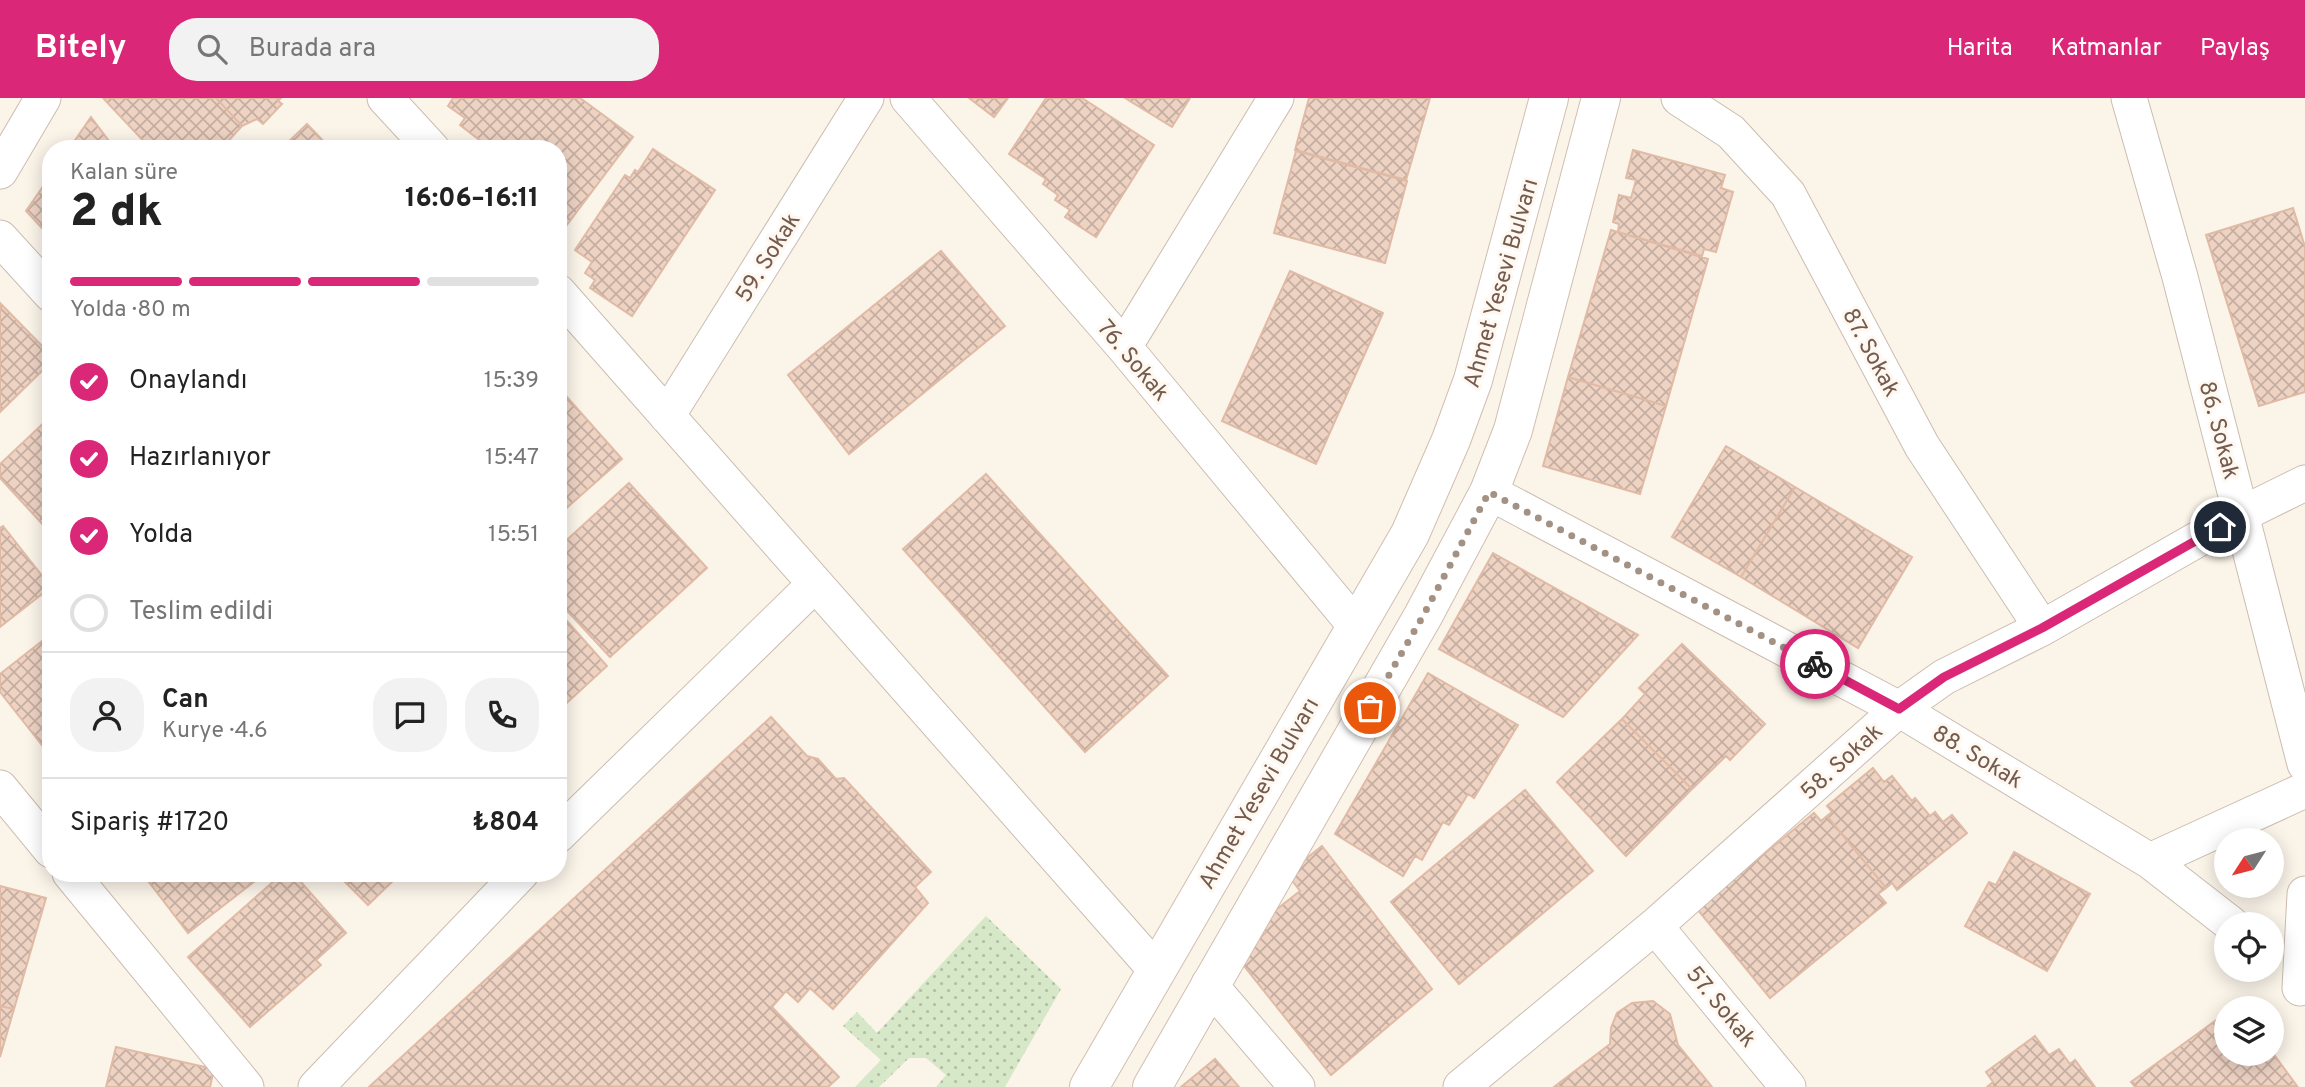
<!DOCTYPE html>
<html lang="tr">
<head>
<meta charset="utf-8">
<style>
	:root { --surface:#fff; --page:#f2f2f2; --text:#222; --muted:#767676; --line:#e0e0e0; --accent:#db2777 }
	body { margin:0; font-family:Overpass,sans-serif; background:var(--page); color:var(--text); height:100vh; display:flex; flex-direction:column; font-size:26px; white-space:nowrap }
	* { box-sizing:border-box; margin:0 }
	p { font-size:23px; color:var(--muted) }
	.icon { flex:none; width:38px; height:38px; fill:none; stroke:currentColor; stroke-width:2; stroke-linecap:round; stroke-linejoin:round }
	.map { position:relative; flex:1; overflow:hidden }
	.sheet { position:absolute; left:42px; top:42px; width:525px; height:742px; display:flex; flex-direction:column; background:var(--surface); border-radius:28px; box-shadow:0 4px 18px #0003 }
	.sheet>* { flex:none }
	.needle { width:46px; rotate:234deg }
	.controls { position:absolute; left:2214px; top:730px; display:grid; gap:14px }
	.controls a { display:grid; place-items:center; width:70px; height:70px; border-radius:50%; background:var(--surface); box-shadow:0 4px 18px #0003; font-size:35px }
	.pin { position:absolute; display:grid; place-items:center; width:60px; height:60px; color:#fff; margin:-30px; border:4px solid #fff; border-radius:50%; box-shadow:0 2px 7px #0007 }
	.courier { position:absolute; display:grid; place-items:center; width:70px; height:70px; margin:-35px; border:5px solid #db2777; border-radius:50%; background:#fff; color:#222; box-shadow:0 2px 9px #0007 }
	.headline em { font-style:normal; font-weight:800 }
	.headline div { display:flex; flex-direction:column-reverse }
	.headline { display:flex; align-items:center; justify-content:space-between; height:119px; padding:0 28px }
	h1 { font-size:46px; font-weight:800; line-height:52px }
	.bar { display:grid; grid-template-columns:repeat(4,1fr); gap:10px 7px; align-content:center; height:84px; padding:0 28px }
	.bar i { height:9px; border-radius:5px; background:var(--line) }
	.bar .current { background:var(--accent) }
	.bar p { grid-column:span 4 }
	.line { display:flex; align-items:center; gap:18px; padding:0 28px; border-top:2px solid var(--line) }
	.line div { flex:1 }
	.round { display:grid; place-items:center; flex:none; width:74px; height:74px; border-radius:28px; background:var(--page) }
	ol { padding:0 28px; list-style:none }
	li { display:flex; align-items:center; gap:21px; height:77px }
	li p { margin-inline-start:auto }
	li .icon { padding:7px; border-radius:50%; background:var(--accent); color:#fff; stroke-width:4 }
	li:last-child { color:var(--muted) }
	li i { width:38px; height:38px; border:4px solid var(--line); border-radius:50% }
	header { display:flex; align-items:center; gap:42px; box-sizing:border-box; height:98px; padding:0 35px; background:var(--accent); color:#fff }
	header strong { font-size:33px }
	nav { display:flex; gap:38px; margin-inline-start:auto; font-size:24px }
	.search { width:490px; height:63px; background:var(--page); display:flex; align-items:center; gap:18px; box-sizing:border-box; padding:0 24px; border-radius:28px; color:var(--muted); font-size:26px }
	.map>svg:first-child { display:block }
	.grass { fill:url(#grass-dots) }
	.building { fill:url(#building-cross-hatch); stroke:#e0baa5; stroke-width:2 }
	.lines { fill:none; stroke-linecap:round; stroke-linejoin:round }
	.minor-casing { stroke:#ccbcb0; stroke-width:37 }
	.secondary-casing { stroke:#d1beb0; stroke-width:40 }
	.minor { stroke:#fff; stroke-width:35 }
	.secondary { stroke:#fff; stroke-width:38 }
	.done { stroke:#a39184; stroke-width:7; stroke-dasharray:0 12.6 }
	.route { stroke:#db2777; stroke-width:9 }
	.labels { text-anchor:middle; stroke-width:6; stroke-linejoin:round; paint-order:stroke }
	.street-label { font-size:23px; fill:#745b4e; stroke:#fef8f0 }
</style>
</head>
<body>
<header>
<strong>Bitely</strong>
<div class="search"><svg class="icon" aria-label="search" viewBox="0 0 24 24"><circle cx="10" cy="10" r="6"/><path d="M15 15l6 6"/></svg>Burada ara</div>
<nav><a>Harita</a><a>Katmanlar</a><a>Paylaş</a></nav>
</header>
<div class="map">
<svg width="2305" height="989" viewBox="0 0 2305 989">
	<defs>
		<pattern id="grass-dots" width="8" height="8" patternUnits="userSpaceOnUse" patternTransform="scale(1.75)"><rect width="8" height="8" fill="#d6e8c8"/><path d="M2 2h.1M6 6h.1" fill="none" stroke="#b2bfa5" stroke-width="1.8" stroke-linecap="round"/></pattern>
		<pattern id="building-cross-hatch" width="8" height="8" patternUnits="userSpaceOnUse" patternTransform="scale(1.75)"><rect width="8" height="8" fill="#eed3c3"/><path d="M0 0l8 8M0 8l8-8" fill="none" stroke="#c5aea1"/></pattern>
	</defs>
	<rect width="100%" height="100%" fill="#fbf4e9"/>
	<path class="grass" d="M986,818L1061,891L1005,989H936L946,977L926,960H909L879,989H855L881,962L843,928L857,914L877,935Z"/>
	<path class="building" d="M103,0H216L242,28L221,51H151Z
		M216,0H281L278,3L282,6L263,26L257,21L242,28Z
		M453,0H580L633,39L566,128L558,122V51H491L460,27L465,20L448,8Z
		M969,0H1008L994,19Z
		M1046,0H1082L1154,47L1096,139L1065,119L1070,112L1055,102L1058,97L1043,86L1046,81L1009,56Z
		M1125,0H1190L1172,29Z
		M1309,0H1430L1406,82L1295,52Z
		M91,19L115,51H69Z
		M307,26L331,51H281Z
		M653,51L715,92L632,218L590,190L595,182L585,175L592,164L575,152L625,77L630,80L635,72L638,74Z
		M1633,52L1725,77L1721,90L1733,94L1716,154L1704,151L1702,158L1618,134L1619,126L1613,124L1619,97L1631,100L1636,82L1626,80Z
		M1296,53L1407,83L1385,165L1274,135Z
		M51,77V140L26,113Z
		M2293,110L2305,149V294L2259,308L2206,137Z
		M1611,132L1708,161L1666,308L1568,279Z
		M941,153L1005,228L849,356L788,277Z
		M1290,173L1383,215L1316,366L1222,323Z
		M0,205L51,257V264L0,314Z
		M1568,279L1666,308L1640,396L1543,368Z
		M558,289L622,361L562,414L558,410Z
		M51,318V423L45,429L0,380V366Z
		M1726,348L1795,389L1741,479L1672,439Z
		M986,376L1168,578L1085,654L903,451Z
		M629,385L707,470L610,559L558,503V450Z
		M1795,389L1912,459L1858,550L1741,479Z
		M3,428L51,489L0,529V430Z
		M1493,455L1638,537L1563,619L1439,551Z
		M558,513L607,568L558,613Z
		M51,536V647L45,651L0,594V576Z
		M1682,546L1765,626L1730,662L1726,658L1692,691L1622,621L1645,596L1639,590Z
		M1428,575L1518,627L1474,700L1468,696L1449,727L1443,724L1422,762L1415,758L1403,778L1335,736Z
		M771,619L807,658L818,661L836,681L844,680L931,774L915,789L928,805L833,911L810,890L798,904L786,893L772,909L839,979L828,989L370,988Z
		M1622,621L1692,691L1626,758L1557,684Z
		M1873,670L1884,684L1892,678L1912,703L1915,700L1930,718L1935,714L1943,724L1952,717L1967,735L1897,792L1892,785L1886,790L1827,718L1832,714L1827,708Z
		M1525,692L1593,773L1459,886L1391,804Z
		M1814,715L1821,723L1827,718L1886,790L1878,796L1886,805L1770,900L1697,811Z
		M1322,748L1432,891L1331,977L1236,858L1266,834L1259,825L1300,793L1287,776Z
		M2014,754L2090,796L2047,873L1965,828L1989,784L1996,787Z
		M142,775H263L264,776L188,835Z
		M283,775H293L346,835L316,862L321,867L250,929L188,859Z
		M336,775H401L368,807Z
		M0,788L46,800L14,911L0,908Z
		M1653,903L1670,916L1678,947L1712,989H1554L1610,946L1611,930L1617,915L1632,905Z
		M0,908L14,911L0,959Z
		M2226,915V956L2272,954L2297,988L2135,989L2131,984Z
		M2035,938L2049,957L2059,951L2070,966L2075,962L2095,989H1987L1993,984L1986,974Z
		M116,949L214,971L210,989H106Z
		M1215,961L1239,989H1181Z"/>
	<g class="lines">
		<defs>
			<path id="minor" d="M385,0L432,51
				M908,0L1124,249L1355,527
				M1679,0L1731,34L1788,96L1922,348L2042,530
				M2129,0L2180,179L2305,666
				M0,73L43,0
				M0,140L51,196
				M558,194L1156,872
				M1124,249L1276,0
				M667,318L866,0
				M1489,394L1899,611L2150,763L2231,826
				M0,690L51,752
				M558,737L814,487
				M2150,763L2305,692
				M70,775L246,989
				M1655,828L1788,989
				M1209,886L1297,989
				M2300,890L2305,796
				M316,989L521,775
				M1461,989L1655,828L1899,611L1944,579L2042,530L2242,416L2305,385"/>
			<path id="secondary" d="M1089,989L1410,436L1451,342L1473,282L1549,0
				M1152,989L1423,518L1489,394L1513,332L1601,0"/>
		</defs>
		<use href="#minor" class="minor-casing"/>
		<use href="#secondary" class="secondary-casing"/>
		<use href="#minor" class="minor"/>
		<use href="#secondary" class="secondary"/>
	</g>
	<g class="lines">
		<path class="done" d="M1370,610L1423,518L1489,394L1815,566"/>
		<path class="route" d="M1815,566L1899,611L1944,579L2042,530L2220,429"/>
	</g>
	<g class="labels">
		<g class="street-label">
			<text transform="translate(767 159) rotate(-58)" y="8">59. Sokak</text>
			<text transform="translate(1500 185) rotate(-74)" y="8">Ahmet Yesevi Bulvarı</text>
			<text transform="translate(1872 254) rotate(62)" y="8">87. Sokak</text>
			<text transform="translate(1134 262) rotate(50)" y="8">76. Sokak</text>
			<text transform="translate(2220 332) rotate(75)" y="8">86. Sokak</text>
			<text transform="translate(1978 658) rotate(31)" y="8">88. Sokak</text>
			<text transform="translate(1841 663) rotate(-42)" y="8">58. Sokak</text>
			<text transform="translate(1258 695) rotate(-60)" y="8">Ahmet Yesevi Bulvarı</text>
			<text transform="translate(1722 908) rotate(51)" y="8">57. Sokak</text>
		</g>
	</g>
</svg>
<div class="controls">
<a><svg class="needle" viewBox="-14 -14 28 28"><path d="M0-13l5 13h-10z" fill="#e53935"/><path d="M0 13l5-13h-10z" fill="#767676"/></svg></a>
<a><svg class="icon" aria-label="locate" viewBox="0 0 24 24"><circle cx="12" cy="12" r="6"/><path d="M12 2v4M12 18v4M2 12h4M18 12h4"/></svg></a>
<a><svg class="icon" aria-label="layers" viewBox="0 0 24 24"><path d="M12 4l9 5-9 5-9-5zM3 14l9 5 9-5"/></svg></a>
</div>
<div class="pin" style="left:1370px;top:610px;background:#ea580c"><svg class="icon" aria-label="bag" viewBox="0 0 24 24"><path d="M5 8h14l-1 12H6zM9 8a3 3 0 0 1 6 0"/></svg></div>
<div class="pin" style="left:2220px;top:429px;background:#1f2937"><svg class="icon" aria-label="home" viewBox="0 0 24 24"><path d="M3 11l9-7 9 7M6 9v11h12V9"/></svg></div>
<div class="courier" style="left:1815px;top:566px"><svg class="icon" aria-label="bike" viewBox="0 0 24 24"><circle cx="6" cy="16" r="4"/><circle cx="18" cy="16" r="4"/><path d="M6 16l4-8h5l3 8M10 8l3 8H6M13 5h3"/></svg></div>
<section class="sheet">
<div class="headline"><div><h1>2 dk</h1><p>Kalan süre</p></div><em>16:06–16:11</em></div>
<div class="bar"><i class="current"></i><i class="current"></i><i class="current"></i><i></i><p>Yolda · 80 m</p></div>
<ol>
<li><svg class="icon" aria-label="check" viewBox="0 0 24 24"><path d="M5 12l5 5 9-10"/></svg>Onaylandı<p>15:39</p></li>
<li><svg class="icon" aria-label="check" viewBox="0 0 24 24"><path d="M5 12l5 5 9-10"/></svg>Hazırlanıyor<p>15:47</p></li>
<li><svg class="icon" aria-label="check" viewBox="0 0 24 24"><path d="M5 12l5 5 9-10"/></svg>Yolda<p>15:51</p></li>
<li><i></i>Teslim edildi</li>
</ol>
<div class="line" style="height:126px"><a class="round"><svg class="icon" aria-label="person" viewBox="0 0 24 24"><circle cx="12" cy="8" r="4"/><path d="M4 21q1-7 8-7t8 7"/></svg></a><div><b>Can</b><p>Kurye · 4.6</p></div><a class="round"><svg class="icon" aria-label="chat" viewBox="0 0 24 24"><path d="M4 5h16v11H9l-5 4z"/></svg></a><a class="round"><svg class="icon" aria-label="phone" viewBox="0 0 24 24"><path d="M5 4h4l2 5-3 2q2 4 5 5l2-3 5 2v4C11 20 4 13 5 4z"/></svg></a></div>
<div class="line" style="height:91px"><div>Sipariş #1720</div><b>₺804</b></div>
</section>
</div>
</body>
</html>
